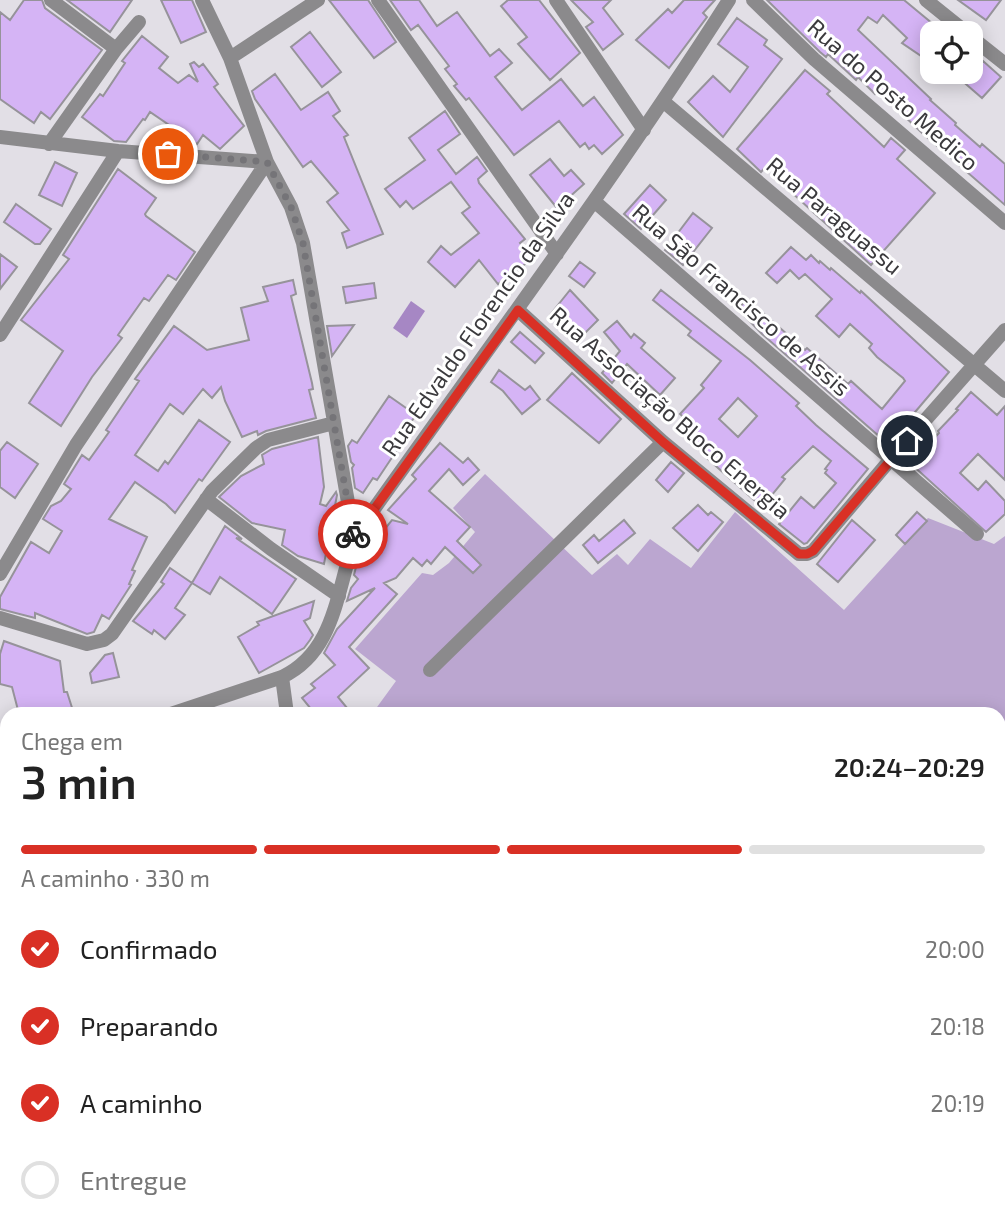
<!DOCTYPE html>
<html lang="pt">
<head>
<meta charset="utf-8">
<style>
	:root { --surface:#fff; --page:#f6f6f6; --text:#222; --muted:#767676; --line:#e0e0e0; --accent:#d93025 }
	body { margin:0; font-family:"Exo 2",sans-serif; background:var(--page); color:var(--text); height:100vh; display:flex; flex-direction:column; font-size:26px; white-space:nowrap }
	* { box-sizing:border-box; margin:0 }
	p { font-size:23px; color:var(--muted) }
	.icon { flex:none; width:38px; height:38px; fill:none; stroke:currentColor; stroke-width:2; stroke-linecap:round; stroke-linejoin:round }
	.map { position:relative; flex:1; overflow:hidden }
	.drawer { position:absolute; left:0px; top:707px; width:1006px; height:525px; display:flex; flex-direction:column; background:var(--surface); border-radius:21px 21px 0 0; box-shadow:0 4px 18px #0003 }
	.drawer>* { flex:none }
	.tools { position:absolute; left:920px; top:21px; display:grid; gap:14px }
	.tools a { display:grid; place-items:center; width:63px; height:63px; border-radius:14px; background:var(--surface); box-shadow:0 4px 18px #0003; font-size:35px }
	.pin { position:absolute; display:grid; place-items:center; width:60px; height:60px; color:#fff; margin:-30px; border:4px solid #fff; border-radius:50%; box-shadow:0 2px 7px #0007 }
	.courier { position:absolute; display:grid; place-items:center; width:70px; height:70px; margin:-35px; border:5px solid #d93025; border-radius:50%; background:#fff; color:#222; box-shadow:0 2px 9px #0007 }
	.head em { font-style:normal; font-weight:600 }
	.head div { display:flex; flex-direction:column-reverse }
	.head { display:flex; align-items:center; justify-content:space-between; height:119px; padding:0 21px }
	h1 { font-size:46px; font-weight:600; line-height:52px }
	.bar { display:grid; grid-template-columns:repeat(4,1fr); gap:10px 7px; align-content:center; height:84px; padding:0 21px }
	.bar i { height:9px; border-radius:5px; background:var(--line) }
	.bar .selected { background:var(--accent) }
	.bar p { grid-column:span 4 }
	ol { padding:0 21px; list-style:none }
	li { display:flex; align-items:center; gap:21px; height:77px }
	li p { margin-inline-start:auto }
	li .icon { padding:7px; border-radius:50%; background:var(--accent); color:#fff; stroke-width:4 }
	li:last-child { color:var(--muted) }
	li i { width:38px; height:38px; border:4px solid var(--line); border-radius:50% }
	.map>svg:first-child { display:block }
	.green { fill:#bba6d0 }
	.water { fill:#a687c4 }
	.building { fill:#d5b4f5; stroke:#96939a; stroke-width:2; fill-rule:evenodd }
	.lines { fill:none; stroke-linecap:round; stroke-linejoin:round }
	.minor { stroke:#8b8a8c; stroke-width:14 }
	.done { stroke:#757478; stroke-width:7; stroke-dasharray:0 12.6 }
	.route { stroke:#d93025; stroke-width:9 }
	.labels { text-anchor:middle; stroke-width:6; stroke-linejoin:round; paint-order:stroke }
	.street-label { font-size:23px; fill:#3b3a3d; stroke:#fff }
</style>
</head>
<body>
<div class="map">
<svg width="1005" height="1232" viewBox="0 0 1005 1232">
	<rect width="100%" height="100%" fill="#e2dfe6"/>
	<path class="green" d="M485,474L592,575L617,554L628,565L650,539L691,568L735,512L844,610L928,518L994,544L1005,536V933L999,943V714H372L396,681L355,649L422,573L433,575L449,563L475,532L453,508Z
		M0,1026L7,1028V1183L0,1187Z"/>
	<path class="water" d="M411,301L425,311L407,338L393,328Z"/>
	<path class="building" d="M24,0H42L45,8L102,50L50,119L41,112L34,123L0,99V12L10,20Z
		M67,0H132L110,32Z
		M161,0H192L206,32L181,43Z
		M329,0H368L396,42L374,58Z
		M390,0H419L437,26L457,12L490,56L499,49L512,63L495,77L522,110L561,79L583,106L594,97L623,135L602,154L594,145L589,149L585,143L580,147L559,121L514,155L469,98L466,100L454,86L457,84L445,69L449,66L418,25L411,30Z
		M508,0H539L580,53L550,80L518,44L527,37L501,6Z
		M571,0H611L603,8L623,34L603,50L586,27L593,22Z
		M684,0H715L703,13L707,17L669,68L636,40L668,9L672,13Z
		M767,0H904L933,24V64L902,43L907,38L883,15L877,23L868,17L858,30L931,99L930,100L956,123L955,125L980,147L982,144L1005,164V205L921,132L878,91L875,94L858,77L856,80L828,54L826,57L820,52Z
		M958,0H1001L986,20Z
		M737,18L767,40L764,45L782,59L723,137L688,102L713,76L730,92L748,67L718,44Z
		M310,32L341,72L322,87L291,47Z
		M142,36L168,57L159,68L178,83L189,75L198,82L190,64L194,62L199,67L203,64L218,84L214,87L244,126L220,149L203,135L197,144L150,112L145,120L143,119L126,142L114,141L82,117L100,94L103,96L125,63L122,61Z
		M983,61L1001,77L982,98L952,72H974Z
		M805,70L830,91L827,94L884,147L891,138L905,150L897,159L935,193L871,265L790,191L794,186L770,162L761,172L737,149Z
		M275,74L301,110L328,92L340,111L333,116L348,135L344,137L383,234L347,248L342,233L349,230L327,202L338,193L311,161L303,167L255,99L252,91Z
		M445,111L460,134L438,150L456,174L477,157L487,171L478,179L479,183L525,239L520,243L532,259L498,284L479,260L455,287L428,262L441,246L451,255L479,233L462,213L470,207L451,182L413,209L406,201L400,207L385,189L425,160L409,138Z
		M550,159L564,176L571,170L584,184L557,208L530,175Z
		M55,162L77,173L62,206L39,195Z
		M118,169L156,198L145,214L146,216L195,252L176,280L168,275L149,301L144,298L118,335L122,338L92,377L61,426L29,403L63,351L21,320L69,259L63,255Z
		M650,185L666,200L641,229L624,214Z
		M16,204L51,229L40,244H35L4,222Z
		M693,213L712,228L683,265L665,250Z
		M791,247L806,260L811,255L819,263L820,261L830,270L831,268L860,293L861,291L949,372L888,444L762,334L738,309L747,299L805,350L807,348L848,384L851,381L882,409L905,381L903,378L877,357L869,348L872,344L850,324L839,337L816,316L832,299L805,274L799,279L790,270L777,283L766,273Z
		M0,254L17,267L0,289Z
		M580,262L595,273L584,287L569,276Z
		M293,280L296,294L291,296L312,383L313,389L309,390L316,418L266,431L258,435L257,431L242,437L225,401L221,387L212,398L203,389L183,414L170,404L135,455L158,471L165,461L168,464L199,420L230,442L202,481L199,479L175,513L166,504L135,482L109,519L147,537L132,570L135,571L129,584L131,585L109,619L102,615L94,632L87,634L35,613V618L0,609V597L31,542L49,553L62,531L43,519L51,506L61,501L71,489L64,484L82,455L89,460L109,432L106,430L139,381L135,379L174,326L207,350L249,340L241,308L268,301L263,287Z
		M374,283L376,298L346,303L343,287Z
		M570,290L598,320L580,338L550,315Z
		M661,290L750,360L799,403L796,406L816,425L868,469L807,543L804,544L779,524L801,497L814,508L836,483L825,473L827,470L825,469L831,461L813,446L782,477L785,479L762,507L708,459L710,456L684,432L691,424L680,414L704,388L701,385L721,361L688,335L691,331L653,300ZM738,398L757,416L738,437L719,419Z
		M617,321L631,338L634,334L645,343L641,348L675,378L660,395L627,364L612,383L602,373L620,351L604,332Z
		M354,325L332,356L327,326Z
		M520,332L544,353L535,363L511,342Z
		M499,370L525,390L530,386L540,399L522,414L503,391L491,382Z
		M572,373L621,419L599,443L547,400Z
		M971,392L997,415L1005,406V480L978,454L960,473L978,490L986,481L1005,501V514L986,532L910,463L939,433L938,431L958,410L956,409Z
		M389,396L416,415L404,432L407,435L377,480L373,478L363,493L355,488L352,468L354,465L351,462L348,446L352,440L357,443Z
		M318,437L324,487L320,504L326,506L336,492L337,495L324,564L298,556L282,545L285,530L252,523L219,497L241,476L264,464L262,455L272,449Z
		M7,442L38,464L15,498L0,487V451Z
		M440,443L463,463L468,458L479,470L463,485L449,469L429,491L470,527L457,541L481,565L473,573L445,547L431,564L427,560L422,566L413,558L396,578L384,583L397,594L349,647L369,668L338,697L352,714H315L302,698L315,688L311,684L335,665L324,653L337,629L375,588L347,601L351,588L358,579L354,575L357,563L392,520L408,524L388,510L416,479L412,475Z
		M671,462L684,473L668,492L656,480Z
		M698,505L708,515L711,512L723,522L698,551L673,528Z
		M917,512L927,521L905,544L896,535Z
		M624,520L635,533L598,563L583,545L594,535L599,541Z
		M852,520L875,540L838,582L817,564Z
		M225,526L242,539L236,538L296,579L272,614L220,577L210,594L192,583Z
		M170,568L192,583L175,608L185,615L165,639L154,630L152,634L133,621L164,584L161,582Z
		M314,601L310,618L304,621L313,635L310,640L304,648L259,673L238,637L259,625L257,622Z
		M4,641L60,661L64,692H67L74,714H19L12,687L0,684V654Z
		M113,653L119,677L92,683L90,673L105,655Z"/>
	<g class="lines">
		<path class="minor" d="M51,0L116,49
			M202,0L230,58L267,162L291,207L303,243L354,537
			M378,0L557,254
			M556,0L644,130
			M753,0L814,59L1005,223
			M926,0L967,33
			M971,37L1005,64
			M230,58L318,0
			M664,102L1005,391
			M0,137L118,151L267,162
			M49,144L116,49L139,22
			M594,201L977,534
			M518,310L663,442L799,554H807L813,551L890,460L1005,330
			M0,335L118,151
			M206,499L271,549L339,596
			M0,574L76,445L267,162
			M0,618L87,644L104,640L112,634L212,491L256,448L268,440L334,423
			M430,670L663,442
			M282,677L287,714
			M171,714L282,677C326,656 334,612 346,568C349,557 350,543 357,533C482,356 612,183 729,0
			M0,753H7
			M0,850L7,856
			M999,1114L1005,1104
			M241,1225L246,1232
			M378,1225L388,1232
			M572,1225L583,1232
			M808,1225L822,1232
			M103,1232L109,1225
			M680,1232L683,1225
			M854,1232L857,1225
			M929,1232L933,1225"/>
	</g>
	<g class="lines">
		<path class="done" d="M168,154L267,162L291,207L303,243L353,534"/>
		<path class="route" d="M353,534L354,537L518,310L663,442L799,554H807L813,551L907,441"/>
	</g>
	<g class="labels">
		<g class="street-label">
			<text transform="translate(893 95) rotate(41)" y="8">Rua do Posto Medico</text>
			<text transform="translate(834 216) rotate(40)" y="8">Rua Paraguassu</text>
			<text transform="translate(741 300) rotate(41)" y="8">Rua São Francisco de Assis</text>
			<text transform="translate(478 324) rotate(-55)" y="8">Rua Edvaldo Florencio da Silva</text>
			<text transform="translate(670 413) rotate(41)" y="8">Rua Associação Bloco Energia</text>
		</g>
	</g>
</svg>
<div class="tools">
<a><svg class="icon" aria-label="locate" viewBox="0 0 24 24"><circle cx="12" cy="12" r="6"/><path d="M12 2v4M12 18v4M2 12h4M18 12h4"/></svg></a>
</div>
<div class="pin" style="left:168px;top:154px;background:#ea580c"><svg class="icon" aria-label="bag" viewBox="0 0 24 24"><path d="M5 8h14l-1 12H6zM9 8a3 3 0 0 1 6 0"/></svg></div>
<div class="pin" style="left:907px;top:441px;background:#1f2937"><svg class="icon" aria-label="home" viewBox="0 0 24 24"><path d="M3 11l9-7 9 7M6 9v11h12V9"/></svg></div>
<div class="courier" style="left:353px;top:534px"><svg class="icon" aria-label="bike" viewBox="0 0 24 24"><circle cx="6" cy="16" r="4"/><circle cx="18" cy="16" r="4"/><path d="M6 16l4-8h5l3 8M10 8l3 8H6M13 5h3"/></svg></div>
<section class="drawer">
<div class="head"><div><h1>3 min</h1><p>Chega em</p></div><em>20:24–20:29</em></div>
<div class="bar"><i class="selected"></i><i class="selected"></i><i class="selected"></i><i></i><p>A caminho · 330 m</p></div>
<ol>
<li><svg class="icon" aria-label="check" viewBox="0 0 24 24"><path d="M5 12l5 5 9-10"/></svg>Confirmado<p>20:00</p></li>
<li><svg class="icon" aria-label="check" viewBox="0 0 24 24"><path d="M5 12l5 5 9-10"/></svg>Preparando<p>20:18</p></li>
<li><svg class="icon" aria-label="check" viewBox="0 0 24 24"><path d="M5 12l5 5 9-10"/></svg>A caminho<p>20:19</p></li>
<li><i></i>Entregue</li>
</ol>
</section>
</div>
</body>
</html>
